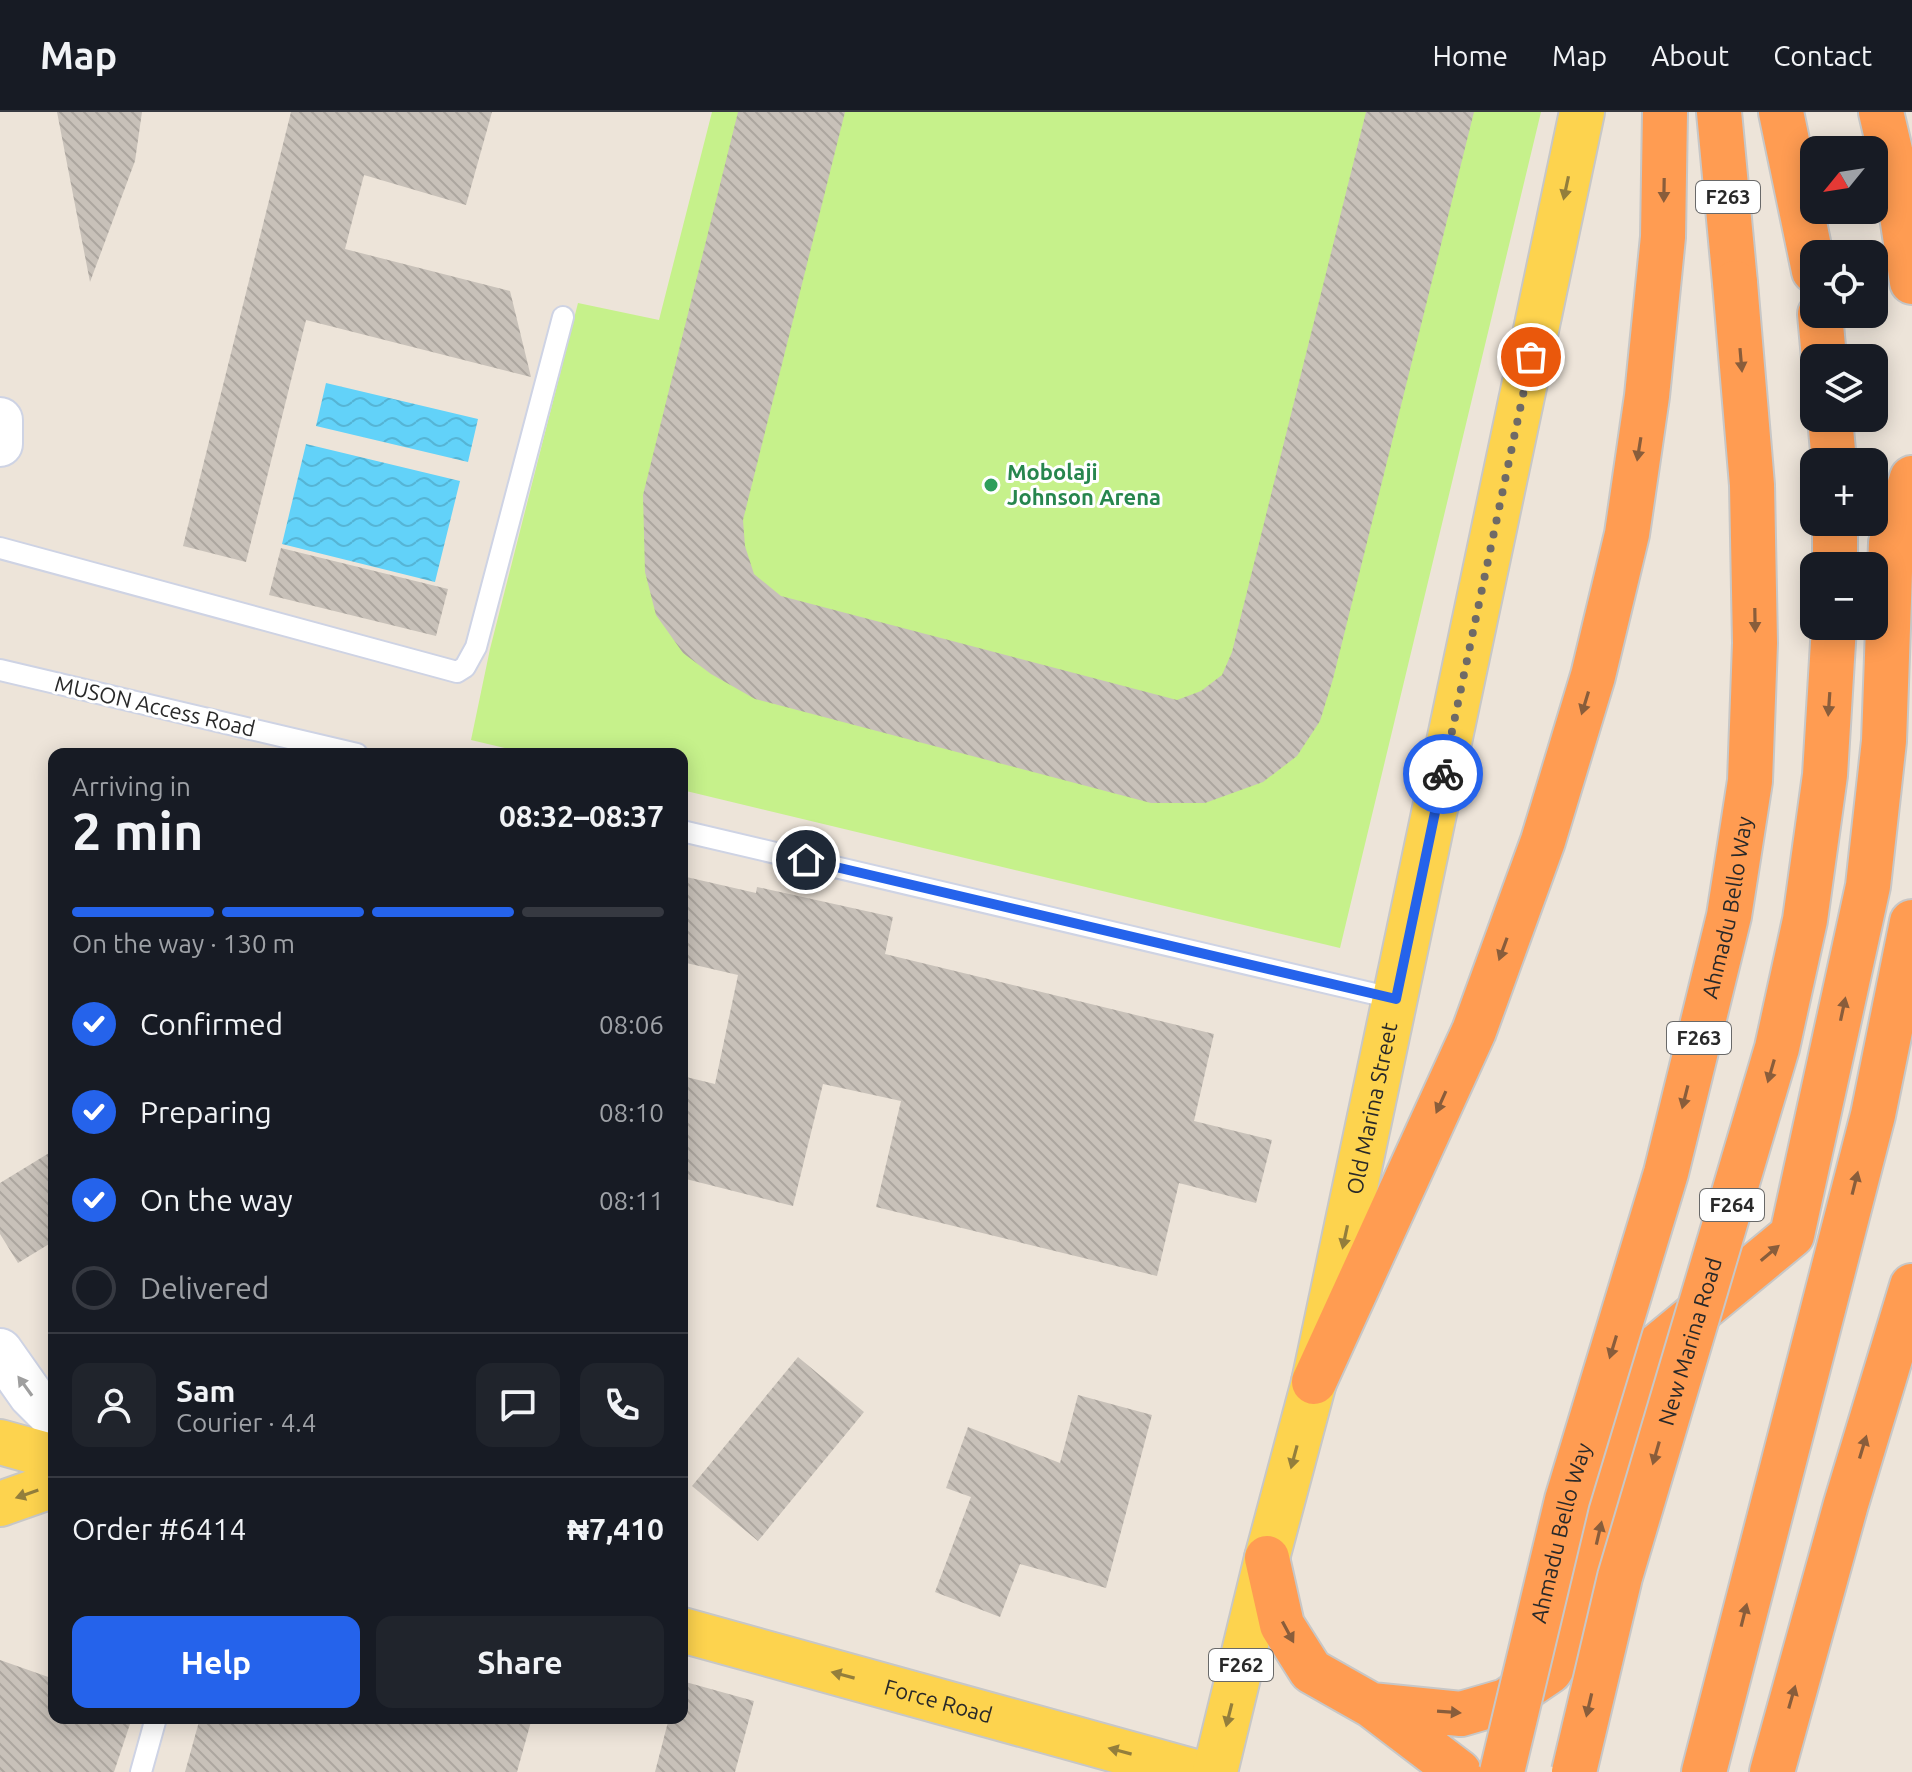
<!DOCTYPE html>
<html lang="en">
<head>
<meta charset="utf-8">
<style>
	:root { --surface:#171b24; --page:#20242c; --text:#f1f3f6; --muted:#9ea1a6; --line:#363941; --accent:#2563eb }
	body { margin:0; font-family:Ubuntu,sans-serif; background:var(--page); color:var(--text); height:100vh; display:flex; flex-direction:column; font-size:30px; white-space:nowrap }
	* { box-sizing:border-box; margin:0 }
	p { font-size:26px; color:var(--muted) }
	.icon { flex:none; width:44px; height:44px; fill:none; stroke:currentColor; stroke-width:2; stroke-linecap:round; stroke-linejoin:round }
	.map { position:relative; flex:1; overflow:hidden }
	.drawer { position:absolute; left:48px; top:636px; width:640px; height:976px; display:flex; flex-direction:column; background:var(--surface); border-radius:16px; box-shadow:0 4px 20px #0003 }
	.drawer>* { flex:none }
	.needle { width:52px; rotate:240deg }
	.tools { position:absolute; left:1800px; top:24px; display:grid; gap:16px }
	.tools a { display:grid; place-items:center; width:88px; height:88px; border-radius:16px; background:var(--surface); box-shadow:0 4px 20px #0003; font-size:40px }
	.pin { position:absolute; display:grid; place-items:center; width:68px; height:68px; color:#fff; margin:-34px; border:4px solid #fff; border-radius:50%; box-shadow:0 2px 8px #0007 }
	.courier { position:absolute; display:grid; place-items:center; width:80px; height:80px; margin:-40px; border:6px solid #2563eb; border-radius:50%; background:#fff; color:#222; box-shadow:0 2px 10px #0007 }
	.overview em { font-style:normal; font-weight:700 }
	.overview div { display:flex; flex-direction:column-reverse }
	.overview { display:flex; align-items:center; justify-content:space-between; height:136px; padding:0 24px }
	h1 { font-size:52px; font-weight:700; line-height:60px }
	.bar { display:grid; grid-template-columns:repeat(4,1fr); gap:12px 8px; align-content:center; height:96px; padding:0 24px }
	.bar i { height:10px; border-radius:6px; background:var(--line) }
	.bar .current { background:var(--accent) }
	.bar p { grid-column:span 4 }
	.line { display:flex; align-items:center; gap:20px; padding:0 24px; border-top:2px solid var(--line) }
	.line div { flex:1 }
	.round { display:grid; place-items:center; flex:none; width:84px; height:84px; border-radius:16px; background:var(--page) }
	ol { padding:0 24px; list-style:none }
	li { display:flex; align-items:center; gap:24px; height:88px }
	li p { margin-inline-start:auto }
	li .icon { padding:8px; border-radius:50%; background:var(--accent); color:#fff; stroke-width:4 }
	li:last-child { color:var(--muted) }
	li i { width:44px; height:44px; border:4px solid var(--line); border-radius:50% }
	.action { display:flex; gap:16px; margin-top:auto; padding:16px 24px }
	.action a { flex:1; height:92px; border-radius:16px; background:var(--accent); color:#fff; font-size:32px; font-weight:700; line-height:92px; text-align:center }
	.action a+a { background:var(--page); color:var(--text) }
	header { display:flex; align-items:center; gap:48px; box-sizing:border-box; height:112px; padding:0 40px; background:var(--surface); border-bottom:2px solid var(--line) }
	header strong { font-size:38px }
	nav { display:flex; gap:44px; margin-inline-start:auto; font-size:28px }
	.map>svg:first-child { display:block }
	.pitch { fill:#c6f18b }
	.water { fill:url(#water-waves) }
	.building { fill:url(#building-back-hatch) }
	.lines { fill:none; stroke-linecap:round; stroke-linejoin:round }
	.lane-casing { stroke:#ced3e4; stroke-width:24 }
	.secondary-casing { stroke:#ced3e4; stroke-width:48 }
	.primary-casing { stroke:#c7c7c7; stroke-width:48 }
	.highway-casing { stroke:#c7c7c7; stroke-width:48 }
	.lane { stroke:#fff; stroke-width:20 }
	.secondary { stroke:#fff; stroke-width:44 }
	.primary { stroke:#fdd34e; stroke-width:44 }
	.highway { stroke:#ff9c52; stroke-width:44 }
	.highway-bridge-casing { stroke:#c7c7c7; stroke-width:48; stroke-linecap:butt }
	.highway-bridge { stroke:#ff9c52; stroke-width:44 }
	.oneway { fill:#937e3c }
	.oneway2 { fill:#895d3b }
	.oneway3 { fill:#9f9f9f }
	.done { stroke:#6e6a67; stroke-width:8; stroke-dasharray:0 14.4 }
	.route { stroke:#2563eb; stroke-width:10 }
	.leisure-dot { fill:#2e9e5b; stroke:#fff; stroke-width:3 }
	.labels { text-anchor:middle; stroke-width:6; stroke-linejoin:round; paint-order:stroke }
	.shield { fill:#fff; stroke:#696969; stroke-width:2 }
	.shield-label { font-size:20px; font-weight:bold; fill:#292929 }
	.leisure-label { font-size:22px; font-weight:bold; fill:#27864d; stroke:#fff; text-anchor:start }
	.street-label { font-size:22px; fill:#292929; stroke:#fff }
</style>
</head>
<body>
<header>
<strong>Map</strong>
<nav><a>Home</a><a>Map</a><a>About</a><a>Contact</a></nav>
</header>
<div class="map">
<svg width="1912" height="1660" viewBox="0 0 1912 1660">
	<defs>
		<pattern id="water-waves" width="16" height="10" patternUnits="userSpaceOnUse" patternTransform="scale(2)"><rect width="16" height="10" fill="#62d2f9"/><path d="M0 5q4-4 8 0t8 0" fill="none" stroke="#55b4d5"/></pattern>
		<pattern id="building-back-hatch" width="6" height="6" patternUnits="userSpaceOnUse" patternTransform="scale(2)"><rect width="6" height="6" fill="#c8c1b9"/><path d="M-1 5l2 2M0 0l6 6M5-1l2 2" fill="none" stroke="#aca69f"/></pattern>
	</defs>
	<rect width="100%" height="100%" fill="#ede4d9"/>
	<path class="pitch" d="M712,0H1541L1340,836L682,678V642H530L471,628L490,537L578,191L659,208Z"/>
	<path class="water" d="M326,271L478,307L468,350L316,314Z
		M306,332L460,369L435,470L282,432Z"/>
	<path class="building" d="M57,0H142L135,49L90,170Z
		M291,0H492L466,93L364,63L345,137L510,179L531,265L306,208L246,450L183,434Z
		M738,0H845L743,408L745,434L754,462L781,484L1177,588L1201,579L1222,563L1232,540L1366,0H1474L1333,567L1320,609L1297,644L1263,670L1205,691H1151L755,587L711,562L683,541L656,503L645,460L643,383Z
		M281,436L448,477L436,524L269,483Z
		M682,764L756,781L757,775L893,805L885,842L1214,922L1194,1009L1272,1028L1256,1091L1179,1071L1157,1164L876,1095L901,989L823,972L793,1094L682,1066V964L715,972L738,863L682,850Z
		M54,1038V1129L18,1151L0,1122V1071Z
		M798,1245L864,1300L758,1429L692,1374Z
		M1078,1283L1152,1303L1106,1476L1020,1452L1000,1505L935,1480L971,1385L946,1376L968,1315L1060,1351Z
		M0,1548L54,1567V1606H132L114,1660H0Z
		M682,1569L754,1589L735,1660H655L669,1606H682Z
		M200,1606H532L517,1660H185Z"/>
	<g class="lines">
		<defs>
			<path id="lane" d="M0,436L457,560L465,555L476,535L563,205
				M0,558L357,642
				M682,719L1396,887
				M141,1660L156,1606"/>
			<path id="secondary" d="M0,308V332
				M0,1239L31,1283L54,1306"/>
			<g id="primary">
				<path d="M0,1330L54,1345"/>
				<path d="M0,1392L54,1373"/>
				<path id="s1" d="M682,1518L1195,1660"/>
				<path id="s2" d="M1215,1660L1267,1446L1314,1270L1582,0"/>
			</g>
			<path id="highway" d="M1719,0L1735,171
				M1781,0L1814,159
				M1881,0L1896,64L1912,170
				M1820,202L1824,246
				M1830,306L1834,350
				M1835,454V410
				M1314,1270L1474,919L1543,729L1593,564L1627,422L1647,284L1663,125L1665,0
				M1267,1446L1282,1513L1311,1559L1371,1593L1459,1660
				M1371,1593L1461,1602L1506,1589L1550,1559L1575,1520L1612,1365L1649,1241L1792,1123L1868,774L1884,629L1891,431L1912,366
				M1704,1660L1873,1003L1912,810
				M1772,1660L1846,1392L1912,1174"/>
		</defs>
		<use href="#lane" class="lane-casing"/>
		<use href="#secondary" class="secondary-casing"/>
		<use href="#primary" class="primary-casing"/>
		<use href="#highway" class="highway-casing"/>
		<use href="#lane" class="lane"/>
		<use href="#secondary" class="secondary"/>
		<use href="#primary" class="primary"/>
		<use href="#highway" class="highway"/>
		<defs>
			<g id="highway-bridge">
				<path id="s3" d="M1502,1660L1567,1388L1666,1061L1729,804L1750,669L1755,531L1752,373L1735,171"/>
				<path id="s4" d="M1574,1660L1620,1465L1777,936L1805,808L1825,663L1834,514"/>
			</g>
		</defs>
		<use href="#highway-bridge" class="highway-bridge-casing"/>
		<use href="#highway-bridge" class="highway-bridge"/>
	</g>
	<defs><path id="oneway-solid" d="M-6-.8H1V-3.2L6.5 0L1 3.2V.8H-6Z" transform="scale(2)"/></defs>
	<g class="oneway">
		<use href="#oneway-solid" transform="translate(1566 76) rotate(102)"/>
		<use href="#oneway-solid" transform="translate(1345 1125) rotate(102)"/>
		<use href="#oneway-solid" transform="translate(1294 1345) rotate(105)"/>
		<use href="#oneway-solid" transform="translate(27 1382) rotate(161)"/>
		<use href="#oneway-solid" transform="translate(843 1563) rotate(-165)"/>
		<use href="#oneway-solid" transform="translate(1229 1603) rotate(104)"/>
		<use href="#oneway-solid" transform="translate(1120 1639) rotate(-165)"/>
	</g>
	<g class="oneway2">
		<use href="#oneway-solid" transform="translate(1664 78) rotate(91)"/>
		<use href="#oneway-solid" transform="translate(1741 248) rotate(85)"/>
		<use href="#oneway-solid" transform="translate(1639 337) rotate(99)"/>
		<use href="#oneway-solid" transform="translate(1755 508) rotate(89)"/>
		<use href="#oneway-solid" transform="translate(1585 591) rotate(107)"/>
		<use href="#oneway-solid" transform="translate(1829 592) rotate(94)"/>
		<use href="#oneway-solid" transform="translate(1503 837) rotate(110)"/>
		<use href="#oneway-solid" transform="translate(1843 897) rotate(-78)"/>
		<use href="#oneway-solid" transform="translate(1771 959) rotate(106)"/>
		<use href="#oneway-solid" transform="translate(1685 985) rotate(104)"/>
		<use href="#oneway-solid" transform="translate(1441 990) rotate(114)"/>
		<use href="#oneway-solid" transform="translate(1855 1071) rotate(-76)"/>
		<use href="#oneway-solid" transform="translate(1770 1141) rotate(-40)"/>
		<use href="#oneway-solid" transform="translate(1613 1235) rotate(107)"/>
		<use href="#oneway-solid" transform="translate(1863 1335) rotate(-73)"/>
		<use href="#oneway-solid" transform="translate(1656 1341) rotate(106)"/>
		<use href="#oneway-solid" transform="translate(1599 1421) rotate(-77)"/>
		<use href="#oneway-solid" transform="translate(1744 1503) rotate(-76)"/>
		<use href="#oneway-solid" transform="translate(1288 1520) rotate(62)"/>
		<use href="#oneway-solid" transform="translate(1792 1585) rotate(-74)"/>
		<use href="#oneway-solid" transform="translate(1589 1593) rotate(103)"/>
		<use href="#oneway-solid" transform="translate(1449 1600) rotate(4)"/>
	</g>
	<use class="oneway3" href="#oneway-solid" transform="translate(25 1274) rotate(-126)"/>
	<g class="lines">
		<path class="done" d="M1443,662L1531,245"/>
		<path class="route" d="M806,748L1396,887L1443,662"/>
	</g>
	<circle class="leisure-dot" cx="991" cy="373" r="8"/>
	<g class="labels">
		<g class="shield">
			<rect x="1696" y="69" width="64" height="32" rx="6"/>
			<rect x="1667" y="910" width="64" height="32" rx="6"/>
			<rect x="1700" y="1077" width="64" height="32" rx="6"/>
			<rect x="1209" y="1537" width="64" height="32" rx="6"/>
		</g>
		<g class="shield-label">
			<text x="1728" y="92">F263</text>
			<text x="1699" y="933">F263</text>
			<text x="1732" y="1100">F264</text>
			<text x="1241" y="1560">F262</text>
		</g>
		<g class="leisure-label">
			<text x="1007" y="368">Mobolaji<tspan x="1007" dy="25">Johnson Arena</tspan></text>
		</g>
		<g class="street-label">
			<text transform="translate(155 594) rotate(13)" y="8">MUSON Access Road</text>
			<text dy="8" stroke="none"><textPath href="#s3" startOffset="894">Ahmadu Bello Way</textPath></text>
			<text dy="8" stroke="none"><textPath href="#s2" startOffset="682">Old Marina Street</textPath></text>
			<text dy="8" stroke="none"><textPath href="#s4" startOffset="446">New Marina Road</textPath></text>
			<text dy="8" stroke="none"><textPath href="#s3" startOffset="246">Ahmadu Bello Way</textPath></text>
			<text dy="8" stroke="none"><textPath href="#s1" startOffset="266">Force Road</textPath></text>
		</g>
	</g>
</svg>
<div class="tools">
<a><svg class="needle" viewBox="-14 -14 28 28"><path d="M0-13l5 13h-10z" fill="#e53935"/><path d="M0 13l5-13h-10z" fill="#9ea1a6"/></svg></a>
<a><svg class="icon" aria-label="locate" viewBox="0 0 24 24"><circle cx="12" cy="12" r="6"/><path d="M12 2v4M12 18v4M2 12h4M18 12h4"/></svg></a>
<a><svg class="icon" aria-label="layers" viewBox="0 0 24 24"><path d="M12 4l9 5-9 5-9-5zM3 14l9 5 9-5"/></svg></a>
<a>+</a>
<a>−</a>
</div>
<div class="pin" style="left:1531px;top:245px;background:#ea580c"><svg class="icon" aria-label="bag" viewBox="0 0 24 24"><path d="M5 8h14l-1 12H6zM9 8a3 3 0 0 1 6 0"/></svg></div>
<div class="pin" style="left:806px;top:748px;background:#1f2937"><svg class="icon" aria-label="home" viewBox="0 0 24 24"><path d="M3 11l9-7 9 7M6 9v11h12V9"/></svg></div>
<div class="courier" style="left:1443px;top:662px"><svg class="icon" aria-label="bike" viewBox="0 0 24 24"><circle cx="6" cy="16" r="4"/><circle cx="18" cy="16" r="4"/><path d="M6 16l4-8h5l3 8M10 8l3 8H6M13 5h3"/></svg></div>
<section class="drawer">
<div class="overview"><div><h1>2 min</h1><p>Arriving in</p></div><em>08:32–08:37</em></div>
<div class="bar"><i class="current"></i><i class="current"></i><i class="current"></i><i></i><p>On the way · 130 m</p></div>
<ol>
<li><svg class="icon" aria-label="check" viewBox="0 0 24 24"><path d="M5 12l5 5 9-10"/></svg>Confirmed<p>08:06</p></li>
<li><svg class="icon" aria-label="check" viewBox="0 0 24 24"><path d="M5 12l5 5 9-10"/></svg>Preparing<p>08:10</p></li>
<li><svg class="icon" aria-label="check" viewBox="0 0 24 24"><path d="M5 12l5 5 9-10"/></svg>On the way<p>08:11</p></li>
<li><i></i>Delivered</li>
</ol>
<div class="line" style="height:144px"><a class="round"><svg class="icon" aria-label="person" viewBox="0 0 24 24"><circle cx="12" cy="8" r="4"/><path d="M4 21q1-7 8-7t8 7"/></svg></a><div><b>Sam</b><p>Courier · 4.4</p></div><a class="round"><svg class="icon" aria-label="chat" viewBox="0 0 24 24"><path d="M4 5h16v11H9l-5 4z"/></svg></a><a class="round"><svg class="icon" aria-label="phone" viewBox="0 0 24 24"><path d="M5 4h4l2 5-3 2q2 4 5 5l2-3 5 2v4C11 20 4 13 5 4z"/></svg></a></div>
<div class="line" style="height:104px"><div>Order #6414</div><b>₦7,410</b></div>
<div class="action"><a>Help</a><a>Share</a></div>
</section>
</div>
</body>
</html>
